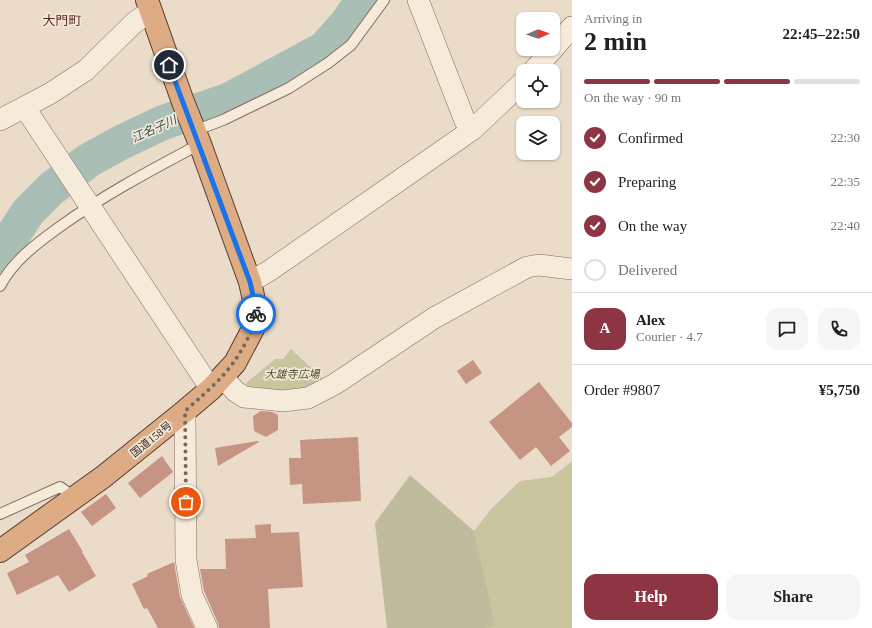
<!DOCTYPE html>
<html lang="en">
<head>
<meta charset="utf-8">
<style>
	:root { --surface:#fff; --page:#f6f6f6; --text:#202124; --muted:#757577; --line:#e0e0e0; --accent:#8e3544 }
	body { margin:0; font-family:"Times New Roman","Noto Sans JP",serif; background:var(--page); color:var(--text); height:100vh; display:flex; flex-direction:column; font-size:15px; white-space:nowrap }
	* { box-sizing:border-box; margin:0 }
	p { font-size:13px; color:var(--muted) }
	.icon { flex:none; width:22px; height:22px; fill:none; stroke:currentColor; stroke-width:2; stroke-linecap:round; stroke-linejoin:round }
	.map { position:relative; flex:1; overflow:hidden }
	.panel { display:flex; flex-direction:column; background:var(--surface); width:300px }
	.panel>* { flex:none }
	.needle { width:26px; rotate:88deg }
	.fabs { position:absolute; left:516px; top:12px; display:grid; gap:8px }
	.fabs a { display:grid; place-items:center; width:44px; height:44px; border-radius:8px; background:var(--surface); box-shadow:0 1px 3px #0004; font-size:20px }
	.pin { position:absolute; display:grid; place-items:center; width:34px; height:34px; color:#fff; margin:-17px; border:2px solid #fff; border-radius:50%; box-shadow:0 1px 4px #0007 }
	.courier { position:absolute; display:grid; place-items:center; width:40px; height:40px; margin:-20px; border:3px solid #1a73e8; border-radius:50%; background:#fff; color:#222; box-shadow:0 1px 5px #0007 }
	.overview em { font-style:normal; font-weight:700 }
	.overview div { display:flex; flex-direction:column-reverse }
	.overview { display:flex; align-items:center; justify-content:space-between; height:68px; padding:0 12px }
	h1 { font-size:26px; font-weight:700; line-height:30px }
	.bar { display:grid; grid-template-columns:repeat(4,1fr); gap:6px 4px; align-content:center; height:48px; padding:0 12px }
	.bar i { height:5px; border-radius:3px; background:var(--line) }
	.bar .selected { background:var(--accent) }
	.bar p { grid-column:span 4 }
	.line { display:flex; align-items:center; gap:10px; padding:0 12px; border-top:1px solid var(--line) }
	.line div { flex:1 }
	.round { display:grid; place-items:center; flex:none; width:42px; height:42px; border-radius:12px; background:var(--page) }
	ol { padding:0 12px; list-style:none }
	li { display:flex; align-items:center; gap:12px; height:44px }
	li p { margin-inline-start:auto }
	li .icon { padding:4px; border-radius:50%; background:var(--accent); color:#fff; stroke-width:4 }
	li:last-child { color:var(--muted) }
	li i { width:22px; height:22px; border:2px solid var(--line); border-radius:50% }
	.action { display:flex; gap:8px; margin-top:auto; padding:8px 12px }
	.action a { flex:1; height:46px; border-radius:12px; background:var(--accent); color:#fff; font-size:16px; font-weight:700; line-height:46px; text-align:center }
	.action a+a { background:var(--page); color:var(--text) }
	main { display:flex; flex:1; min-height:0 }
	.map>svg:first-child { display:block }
	.green { fill:#c8c69e }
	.cemetery { fill:#bebc9c }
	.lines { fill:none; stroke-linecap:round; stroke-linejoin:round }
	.river { stroke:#a9bfb5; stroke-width:35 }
	.building { fill:#c59482 }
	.service-casing { stroke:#856d5f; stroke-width:12 }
	.minor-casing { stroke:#856d5f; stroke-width:22 }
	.trunk-casing { stroke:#543d33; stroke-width:24 }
	.service { stroke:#f6eadb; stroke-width:10 }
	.minor { stroke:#f6eadb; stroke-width:21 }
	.trunk { stroke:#ddac84; stroke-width:22 }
	.done { stroke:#76675c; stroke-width:4; stroke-dasharray:0 7.2 }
	.route { stroke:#1a73e8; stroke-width:5 }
	.labels { text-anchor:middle; stroke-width:3.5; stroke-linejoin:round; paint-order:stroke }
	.park-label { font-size:11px; font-style:italic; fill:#4e512a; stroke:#f3e7d8 }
	.street-label { font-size:11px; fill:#372821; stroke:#f3e7d8 }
	.water-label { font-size:12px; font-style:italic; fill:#32554d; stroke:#f3e7d8 }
	.quarter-label { font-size:13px; fill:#602825; stroke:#f3e7d8 }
</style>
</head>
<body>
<main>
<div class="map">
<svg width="572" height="628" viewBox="0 0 572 628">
	<rect width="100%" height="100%" fill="#ebdbc9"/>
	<path class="green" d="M291,349L325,381L302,391L249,390L246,383L275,359H283Z
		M572,461V628H487L494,624L474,531L492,508L520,481L552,477Z"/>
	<path class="cemetery" d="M410,475L474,531L495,624L487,628H387L375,523Z"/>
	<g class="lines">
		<path class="river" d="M0,255L28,212L51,189L89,160L122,142L162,123L229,100L324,49L347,23L363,0"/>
	</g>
	<path class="building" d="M473,360L482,373L466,384L457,371Z
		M539,382L572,423V427L559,437L570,451L551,466L536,447L520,460L489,422Z
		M261,411L272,412L278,415V430L266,437L254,431L253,416Z
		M358,437L361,501L303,504L302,484L290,485L289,458H301L300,440Z
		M258,441L259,442L218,466L215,448Z
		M162,456L173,472L140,498L128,483Z
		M106,494L116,508L92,526L81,512Z
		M271,524V533L299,532L303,587L268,589L270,628H219L218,623L204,591L200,569H226L225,539L256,538L255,525Z
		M69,529L83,552H82L96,576L69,592L58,575L17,595L7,573L29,562L25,555Z
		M174,562L180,597L194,628H158L147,608L144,609L132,584L148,576L147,574Z"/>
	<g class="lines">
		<defs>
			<path id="service" d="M194,131L223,120L289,88L328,63L351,45L384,0
				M0,286C13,261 36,244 58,228C102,196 151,170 200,144
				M0,514L60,487L74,497"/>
			<path id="minor" d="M418,0L465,121L472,130
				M553,49L572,27
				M533,71L553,49
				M25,108L211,389
				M0,120L51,93L86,70L135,22L151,11
				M250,282L269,271L472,130L523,82
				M223,377L235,391L244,397L283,401L308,398L335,384L434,318L527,267L539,265L572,269
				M185,411L186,560L192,595L207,628"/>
			<path id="trunk" d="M0,551L103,477L185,411L211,389L235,363L256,323V309L250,282L200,144L183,102L147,0"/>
		</defs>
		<use href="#service" class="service-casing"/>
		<use href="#minor" class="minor-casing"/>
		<use href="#trunk" class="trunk-casing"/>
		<use href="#service" class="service"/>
		<use href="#minor" class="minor"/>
		<use href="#trunk" class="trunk"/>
	</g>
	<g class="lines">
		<path class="done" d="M186,502L185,411C211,388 231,372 247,340C252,330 256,325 256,314"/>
		<path class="route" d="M169,65L250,282L256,309V314"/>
	</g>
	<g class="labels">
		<g class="park-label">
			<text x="292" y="378">大雄寺広場</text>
		</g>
		<g class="street-label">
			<text transform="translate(151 439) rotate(-39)" y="4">国道158号</text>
		</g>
		<g class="water-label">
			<text transform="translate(154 129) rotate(-24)" y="4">江名子川</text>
		</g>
		<g class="quarter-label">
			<text x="62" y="25">大門町</text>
		</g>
	</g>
</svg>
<div class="fabs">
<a><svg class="needle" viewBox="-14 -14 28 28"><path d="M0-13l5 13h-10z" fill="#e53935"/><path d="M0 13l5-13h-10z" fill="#757577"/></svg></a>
<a><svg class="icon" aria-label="locate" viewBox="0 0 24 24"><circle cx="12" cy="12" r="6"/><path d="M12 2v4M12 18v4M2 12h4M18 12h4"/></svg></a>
<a><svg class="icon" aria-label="layers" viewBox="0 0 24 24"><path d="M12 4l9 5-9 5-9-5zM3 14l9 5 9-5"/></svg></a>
</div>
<div class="pin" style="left:186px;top:502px;background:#ea580c"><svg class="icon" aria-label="bag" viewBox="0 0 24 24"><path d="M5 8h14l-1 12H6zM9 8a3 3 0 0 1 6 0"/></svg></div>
<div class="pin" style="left:169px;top:65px;background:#1f2937"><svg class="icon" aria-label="home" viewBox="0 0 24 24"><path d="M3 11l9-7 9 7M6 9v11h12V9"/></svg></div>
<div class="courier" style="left:256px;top:314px"><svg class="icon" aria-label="bike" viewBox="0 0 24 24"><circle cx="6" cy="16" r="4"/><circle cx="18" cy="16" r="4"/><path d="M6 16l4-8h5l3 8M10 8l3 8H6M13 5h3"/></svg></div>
</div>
<section class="panel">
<div class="overview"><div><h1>2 min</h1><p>Arriving in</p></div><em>22:45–22:50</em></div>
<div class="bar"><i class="selected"></i><i class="selected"></i><i class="selected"></i><i></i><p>On the way · 90 m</p></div>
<ol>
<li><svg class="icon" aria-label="check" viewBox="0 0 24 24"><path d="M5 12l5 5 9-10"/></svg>Confirmed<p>22:30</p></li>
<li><svg class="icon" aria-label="check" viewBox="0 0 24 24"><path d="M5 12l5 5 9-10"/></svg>Preparing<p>22:35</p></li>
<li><svg class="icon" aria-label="check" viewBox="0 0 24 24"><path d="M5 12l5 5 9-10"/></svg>On the way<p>22:40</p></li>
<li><i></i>Delivered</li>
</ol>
<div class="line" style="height:72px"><b class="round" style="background:var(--accent);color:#fff">A</b><div><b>Alex</b><p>Courier · 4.7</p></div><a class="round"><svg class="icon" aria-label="chat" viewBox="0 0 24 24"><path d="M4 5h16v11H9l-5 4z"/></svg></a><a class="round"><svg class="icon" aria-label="phone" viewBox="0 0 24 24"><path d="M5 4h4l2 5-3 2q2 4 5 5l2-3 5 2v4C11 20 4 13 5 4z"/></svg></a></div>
<div class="line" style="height:52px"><div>Order #9807</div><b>¥5,750</b></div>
<div class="action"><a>Help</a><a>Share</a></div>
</section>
</main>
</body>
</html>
